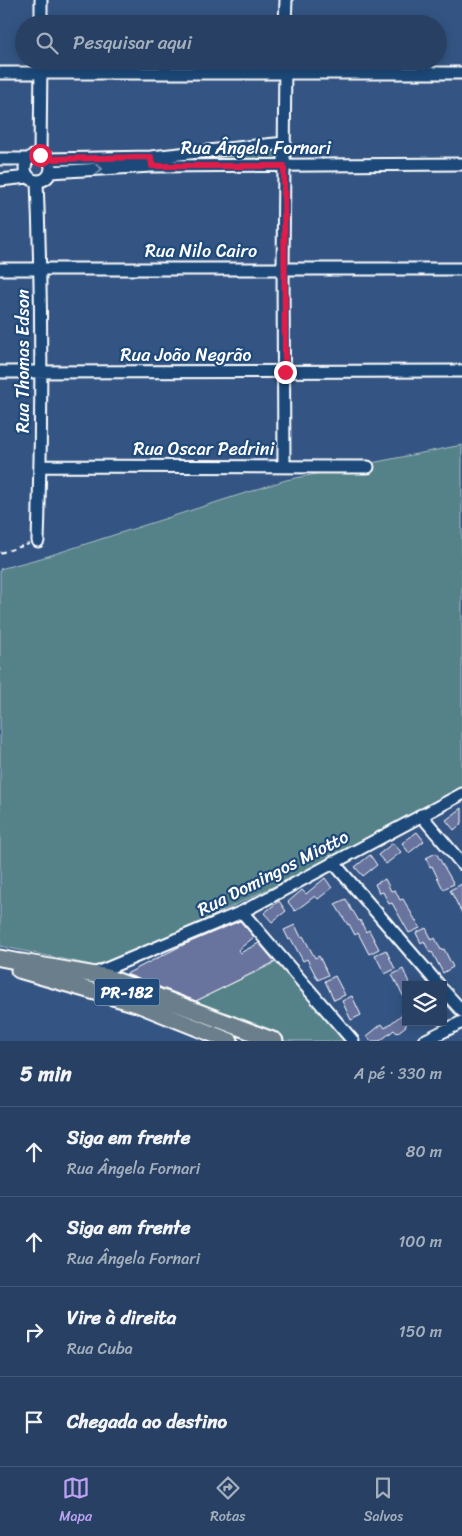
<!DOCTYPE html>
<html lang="pt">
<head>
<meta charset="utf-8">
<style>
	body { margin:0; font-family:Sriracha,sans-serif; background:#2f4769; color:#f1f3f6 }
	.controls { position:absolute; right:15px; bottom:15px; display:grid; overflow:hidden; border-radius:0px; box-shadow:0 2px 12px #0003 }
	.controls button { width:45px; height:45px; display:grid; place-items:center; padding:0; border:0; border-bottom:1px solid #435978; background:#274063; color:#f1f3f6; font:25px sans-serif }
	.stop { position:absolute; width:15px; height:15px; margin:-11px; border:4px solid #e11d48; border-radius:50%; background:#fff }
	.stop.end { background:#e11d48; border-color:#fff; box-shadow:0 1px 5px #0008 }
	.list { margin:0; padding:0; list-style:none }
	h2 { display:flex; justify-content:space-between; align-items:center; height:65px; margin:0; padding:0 20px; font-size:21px }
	h2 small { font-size:16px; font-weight:400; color:#a4afbe }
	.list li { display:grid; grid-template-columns:32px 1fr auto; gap:15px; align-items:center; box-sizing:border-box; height:90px; padding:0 20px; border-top:1px solid #435978 }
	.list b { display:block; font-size:19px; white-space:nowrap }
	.list p { margin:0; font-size:16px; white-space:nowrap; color:#a4afbe }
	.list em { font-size:16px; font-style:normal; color:#a4afbe }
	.icon { flex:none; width:28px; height:28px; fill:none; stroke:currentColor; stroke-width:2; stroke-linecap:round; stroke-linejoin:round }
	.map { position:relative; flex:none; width:462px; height:1041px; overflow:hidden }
	.search { position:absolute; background:#274063; box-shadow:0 2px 12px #0003; left:15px; right:15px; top:15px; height:55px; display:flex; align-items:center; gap:12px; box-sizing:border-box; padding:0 18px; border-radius:28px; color:#a4afbe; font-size:19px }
	.sheet { height:425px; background:#274063 }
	nav { display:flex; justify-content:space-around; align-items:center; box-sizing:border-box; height:70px; border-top:1px solid #435978; background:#274063; font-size:14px; color:#a4afbe }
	nav a { display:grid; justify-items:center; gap:2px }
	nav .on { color:#bca0f2 }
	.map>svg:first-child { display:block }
	.green { fill:#558189; stroke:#aac0c4 }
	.building { fill:#67739e; stroke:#fff }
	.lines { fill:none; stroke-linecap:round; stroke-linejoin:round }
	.minor-casing { stroke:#fff; stroke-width:15 }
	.major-casing { stroke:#fff; stroke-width:19 }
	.path { stroke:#fff; stroke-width:2; stroke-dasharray:5 4; stroke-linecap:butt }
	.minor { stroke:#1f4a7a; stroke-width:11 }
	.major { stroke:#6b7e8b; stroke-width:15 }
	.oneway { stroke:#7992af }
	.route { stroke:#e11d48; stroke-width:6 }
	.labels { text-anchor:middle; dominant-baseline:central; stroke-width:4.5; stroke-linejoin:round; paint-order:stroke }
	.shield { fill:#1f4a7a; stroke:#bcc9d7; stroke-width:1 }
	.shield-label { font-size:16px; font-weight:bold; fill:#fff }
	.street-label { font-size:18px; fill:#fff; stroke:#1f4a7a }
</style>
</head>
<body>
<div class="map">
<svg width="462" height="1041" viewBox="0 0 462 1041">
	<rect width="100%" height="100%" fill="#345584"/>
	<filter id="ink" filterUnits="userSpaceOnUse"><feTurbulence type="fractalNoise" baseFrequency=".02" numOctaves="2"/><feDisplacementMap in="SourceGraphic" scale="10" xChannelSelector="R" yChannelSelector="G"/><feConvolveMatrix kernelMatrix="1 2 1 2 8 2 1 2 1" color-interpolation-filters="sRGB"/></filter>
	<g filter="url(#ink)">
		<path class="green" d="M278 146V160L191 159Z
			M462 445V793L421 815 113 964 101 967 0 946V569L45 557 286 480Z
			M279 961 347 1041H280L188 1005Z"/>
		<path class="building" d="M462 808V823L454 830 446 820Z
			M417 832 424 841 409 853 402 843Z
			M393 843 401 852 386 864 378 855Z
			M436 853 454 884 443 889 432 866 430 867 426 858Z
			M370 855 377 865 363 876 355 867Z
			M325 878 332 888 318 899 315 896 295 911 288 902 302 890 306 894Z
			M385 879 391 891 395 890 400 900 403 899 420 928 409 933 392 903 389 904 383 892 379 893 375 884Z
			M462 884V913L450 890Z
			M346 899 352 911H353L359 921 360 920 366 932 369 930 379 949 369 954 358 933 355 935 349 924 348 925 335 904Z
			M279 901 286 911 272 922 264 913Z
			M240 921 254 937 238 950 240 953 259 943 275 962 196 1001 126 974 181 946Z
			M295 925 301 937 303 936 315 958 319 956 328 975 318 980 307 959 303 961 291 939 289 940 284 930Z
			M426 928 432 940 435 938 441 950 444 949 453 967 443 973 432 952 430 953 424 941 421 943 416 933Z
			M386 950 395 969 385 974 375 955Z
			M403 969 410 985H406V1001L392 975Z
			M335 976 345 995 334 1000 325 981Z
			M352 996 361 1015 351 1020 342 1001Z
			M406 1011V1026L397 1033 394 1030 380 1041H371L367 1036 382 1024 385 1028Z"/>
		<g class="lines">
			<defs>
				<path id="minor" d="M41 0V24
					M285 24 286 0
					M0 73H462
					M25 168a13 13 0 1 1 26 0a13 13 0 1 1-26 0Z
					M40 155 41 61
					M0 159H28
					M48 159 151 157 285 143
					M50 172 152 166 462 164
					M0 180 28 177
					M37 181C42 301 42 421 38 541
					M0 269H462
					M0 372 462 371
					M41 466 368 467
					M284 467 283 269 285 61
					M421 815 462 864
					M333 862 439 985
					M242 912 353 1041
					M94 974 242 912 462 794
					M443 990 462 1011
					M424 1041 462 1022"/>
				<path id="major" d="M0 958 31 964
					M22 962 107 977 275 1041
					M19 970 137 1004 230 1041"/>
			</defs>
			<use href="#minor" class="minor-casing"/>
			<use href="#major" class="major-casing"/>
			<path class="path" d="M0 553 29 544"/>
			<use href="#minor" class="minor"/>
			<use href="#major" class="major"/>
		</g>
		<defs><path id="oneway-chevron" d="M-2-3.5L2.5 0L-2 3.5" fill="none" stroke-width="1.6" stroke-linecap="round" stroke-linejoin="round" transform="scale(1.25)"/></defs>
		<use class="oneway" href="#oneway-chevron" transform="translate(99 169) rotate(-3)"/>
	</g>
	<g class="lines" filter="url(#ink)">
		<path class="route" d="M40 155 48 159 151 157 152 166H284L285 372"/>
	</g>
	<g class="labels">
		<rect class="shield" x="94.5" y="978.5" width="65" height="27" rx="4"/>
		<g class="shield-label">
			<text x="127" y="992">PR-182</text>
		</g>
		<g class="street-label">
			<text x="256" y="148">Rua Ângela Fornari</text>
			<text x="201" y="251">Rua Nilo Cairo</text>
			<text x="186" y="355">Rua João Negrão</text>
			<text transform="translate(23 361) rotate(-90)">Rua Thomas Edson</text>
			<text x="204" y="449">Rua Oscar Pedrini</text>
			<text transform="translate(273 873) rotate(-27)">Rua Domingos Miotto</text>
		</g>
	</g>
</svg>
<div class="controls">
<button><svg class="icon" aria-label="layers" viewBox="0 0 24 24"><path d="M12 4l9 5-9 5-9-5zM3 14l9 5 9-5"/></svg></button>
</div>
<div class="stop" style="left:40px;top:155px"></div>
<div class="stop end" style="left:285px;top:372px"></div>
<div class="search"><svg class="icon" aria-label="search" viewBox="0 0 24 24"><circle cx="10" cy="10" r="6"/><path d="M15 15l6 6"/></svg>Pesquisar aqui</div>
</div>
<section class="sheet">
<h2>5 min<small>A pé · 330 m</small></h2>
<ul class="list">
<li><svg class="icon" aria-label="ahead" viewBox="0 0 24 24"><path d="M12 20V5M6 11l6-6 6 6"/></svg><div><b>Siga em frente</b><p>Rua Ângela Fornari</p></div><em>80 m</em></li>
<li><svg class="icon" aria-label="ahead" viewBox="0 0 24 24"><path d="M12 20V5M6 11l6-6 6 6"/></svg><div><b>Siga em frente</b><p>Rua Ângela Fornari</p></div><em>100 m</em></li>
<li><svg class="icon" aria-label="right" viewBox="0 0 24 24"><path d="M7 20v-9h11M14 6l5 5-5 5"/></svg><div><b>Vire à direita</b><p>Rua Cuba</p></div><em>150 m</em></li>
<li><svg class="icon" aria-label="arrive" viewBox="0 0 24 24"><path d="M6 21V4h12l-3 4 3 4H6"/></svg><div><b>Chegada ao destino</b></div></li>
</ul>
</section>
<nav>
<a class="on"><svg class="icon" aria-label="map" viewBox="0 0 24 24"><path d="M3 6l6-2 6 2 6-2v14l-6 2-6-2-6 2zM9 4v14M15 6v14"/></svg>Mapa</a>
<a><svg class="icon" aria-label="directions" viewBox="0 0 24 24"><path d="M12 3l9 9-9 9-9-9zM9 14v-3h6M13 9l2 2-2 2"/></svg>Rotas</a>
<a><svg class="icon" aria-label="saved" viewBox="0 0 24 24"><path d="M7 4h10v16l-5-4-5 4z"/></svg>Salvos</a>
</nav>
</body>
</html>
